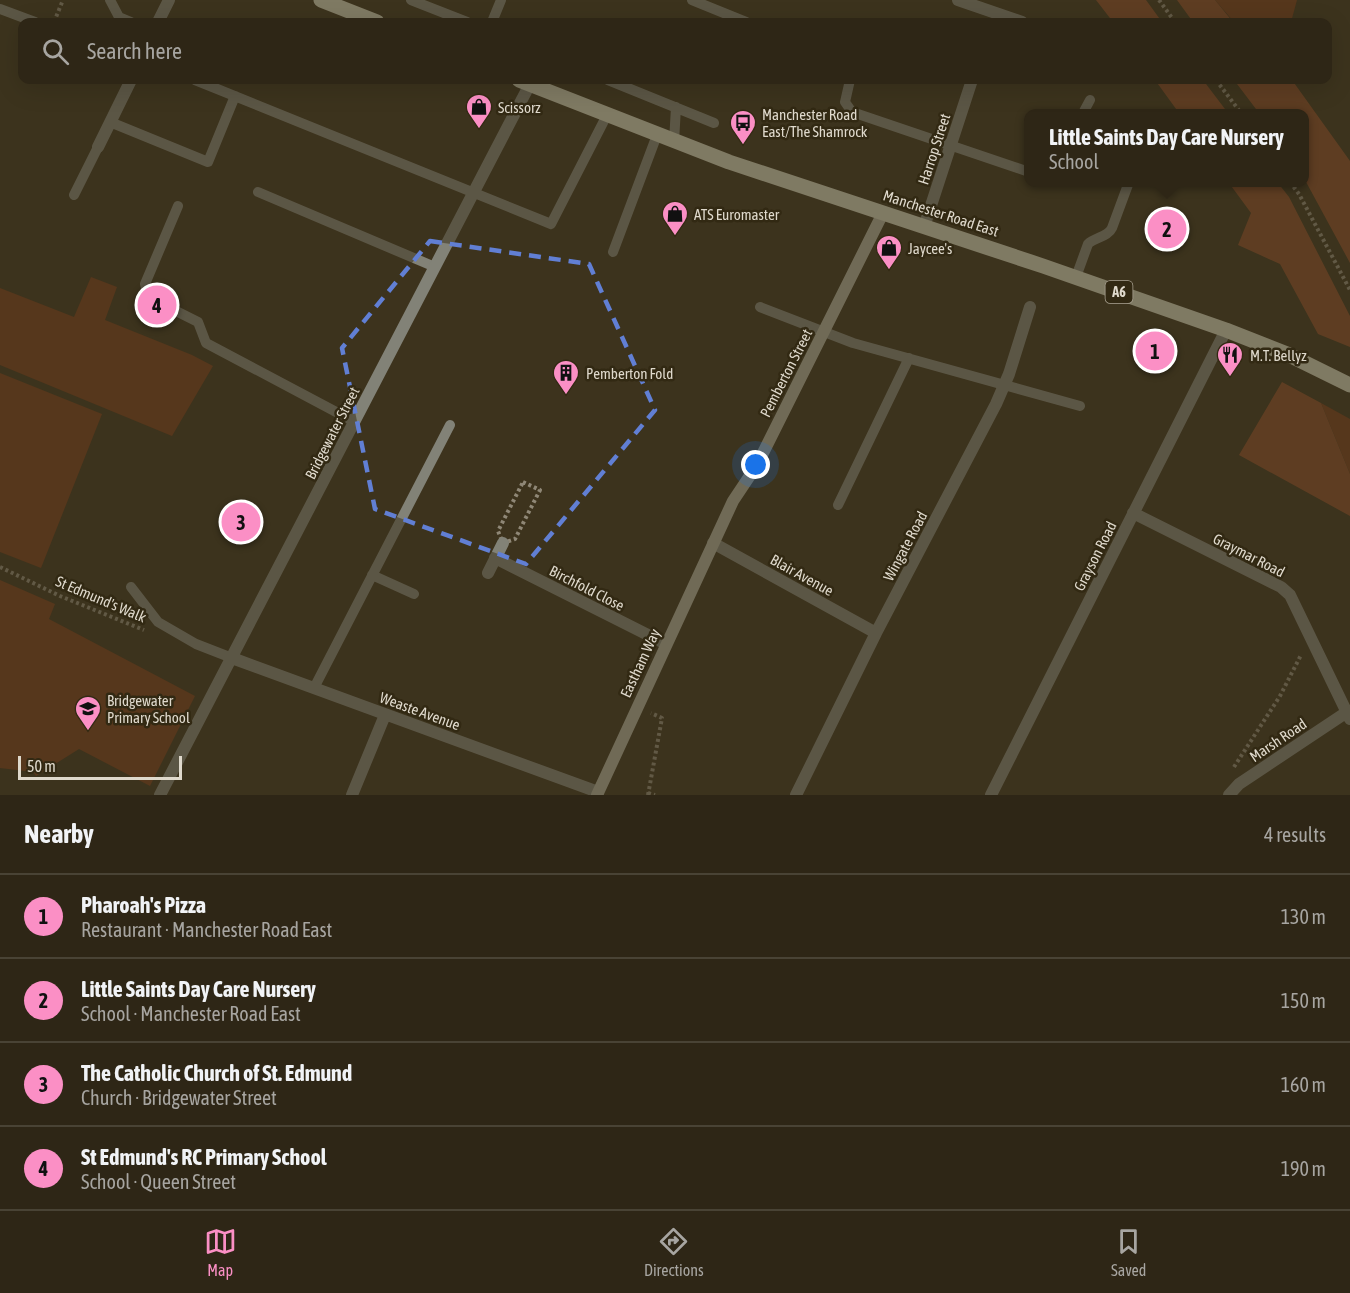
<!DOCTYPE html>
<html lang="en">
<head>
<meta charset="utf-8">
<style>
	body { margin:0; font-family:"Asap Condensed",sans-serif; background:#3a3223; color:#f1f3f6 }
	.scale { position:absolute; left:18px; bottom:15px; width:164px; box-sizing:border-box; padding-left:6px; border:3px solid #dfd9cc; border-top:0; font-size:16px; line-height:21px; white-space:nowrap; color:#dfd9cc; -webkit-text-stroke:4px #322913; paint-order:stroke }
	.you { position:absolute; left:756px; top:465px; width:21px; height:21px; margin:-15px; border:4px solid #fff; border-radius:50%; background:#1a73e8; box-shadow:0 0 0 9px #1a73e833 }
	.badge { display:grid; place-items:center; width:39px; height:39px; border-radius:50%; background:#fb8fc5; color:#111; font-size:20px; font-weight:700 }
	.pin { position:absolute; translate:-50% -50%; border:3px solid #fff; box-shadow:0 2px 6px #0006 }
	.popup { position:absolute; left:1024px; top:109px; width:285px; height:78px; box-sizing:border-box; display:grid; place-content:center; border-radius:12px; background:#2e2616; filter:drop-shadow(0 2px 4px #0005); font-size:20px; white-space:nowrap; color:#a7a5a1 }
	.popup b { font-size:22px; color:#f1f3f6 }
	.popup::after { content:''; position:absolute; left:50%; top:100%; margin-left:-12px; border:12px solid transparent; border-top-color:#2e2616 }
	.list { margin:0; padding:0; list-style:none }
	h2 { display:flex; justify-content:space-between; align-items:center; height:78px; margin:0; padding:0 24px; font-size:26px }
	h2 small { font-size:20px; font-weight:400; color:#a7a5a1 }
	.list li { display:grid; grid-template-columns:39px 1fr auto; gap:18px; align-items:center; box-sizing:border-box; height:84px; padding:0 24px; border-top:2px solid #494335 }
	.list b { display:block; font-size:22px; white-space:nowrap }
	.list p { margin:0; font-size:20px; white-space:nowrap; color:#a7a5a1 }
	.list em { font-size:20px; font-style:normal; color:#a7a5a1 }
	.icon { flex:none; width:33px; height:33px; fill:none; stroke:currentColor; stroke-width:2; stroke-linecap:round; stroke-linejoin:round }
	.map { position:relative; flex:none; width:1350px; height:795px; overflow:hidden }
	.search { position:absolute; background:#2e2616; box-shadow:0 6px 24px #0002; left:18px; right:18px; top:18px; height:66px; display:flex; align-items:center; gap:15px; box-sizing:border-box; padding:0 21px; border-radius:12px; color:#a7a5a1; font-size:22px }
	.sheet { height:414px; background:#2e2616 }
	nav { display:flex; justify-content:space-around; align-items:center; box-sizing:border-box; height:84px; border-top:2px solid #494335; background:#2e2616; font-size:16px; color:#a7a5a1 }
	nav a { display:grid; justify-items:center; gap:3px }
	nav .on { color:#fb8fc5 }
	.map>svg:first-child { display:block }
	.green { fill:#763c1b }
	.forest { fill:#884b29 }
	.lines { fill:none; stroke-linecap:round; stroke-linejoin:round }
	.path { stroke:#8f8776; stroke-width:4; stroke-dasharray:3 3; stroke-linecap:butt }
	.lane { stroke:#828277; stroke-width:10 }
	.street { stroke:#828277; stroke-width:12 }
	.secondary { stroke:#afae9c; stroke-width:12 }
	.primary { stroke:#d1d0b9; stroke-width:15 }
	.marked { fill:none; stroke:#617fd4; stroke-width:4.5; stroke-dasharray:12 8; stroke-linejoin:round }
	.labels { text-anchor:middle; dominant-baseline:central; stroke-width:5; stroke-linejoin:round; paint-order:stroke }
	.shield { fill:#322913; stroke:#aba494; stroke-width:1.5 }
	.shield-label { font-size:14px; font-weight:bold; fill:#dfd9cc }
	.poi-label { font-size:15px; fill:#dfd9cc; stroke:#322913; text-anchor:start }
	.street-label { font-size:15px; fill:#dfd9cc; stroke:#322913 }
</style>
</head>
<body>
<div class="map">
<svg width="1350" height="795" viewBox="0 0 1350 795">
	<rect width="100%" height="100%" fill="#3d331d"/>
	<path class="green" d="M1215 0H1297L1291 22H1234Z
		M91 277 117 287 105 320 192 355 213 366 172 436 0 365V288L74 317Z
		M0 373 102 414 41 568 0 552Z
		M1321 403 1350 419V474Z
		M0 580 55 604 49 619 195 696 150 786 79 749 36 776 32 770 25 771 0 768Z"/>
	<path class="forest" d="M1096 0H1146L1162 22H1113Z
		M1177 0H1215L1233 22H1193Z
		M1155 80H1203L1228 113H1179Z
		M1234 80H1292L1350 161V263L1305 180V113H1259Z
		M1229 183H1278L1289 197 1350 316V347L1318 334 1280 264 1238 245 1251 213Z
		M1282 382 1321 403 1350 474V516L1239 455Z"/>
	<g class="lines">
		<path class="path" d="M1159 0 1175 22
			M54 22 63 0
			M1216 80 1241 113
			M1290 182 1299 194 1350 290
			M523 482 540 490 515 539 503 543 498 531Z
			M0 567 60 596 144 630
			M1234 767 1280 696 1301 655
			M648 793 655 795
			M648 795 662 718 651 713"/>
		<path class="lane" d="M110 0 119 17 131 22
			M411 0 467 22
			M692 0 746 22
			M0 9 35 22
			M492 22 501 0
			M195 80 551 224 607 115
			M608 80 714 123
			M850 80 845 102 852 112 1029 172
			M1083 113 1090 100
			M110 122 208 162 235 96
			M674 142 676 107
			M258 192 435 267
			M74 195 98 147
			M178 206 145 284 148 297 198 322 206 343 355 422
			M613 252 657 135
			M1076 277 1088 244C1095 237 1108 237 1112 228L1129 182
			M760 307 853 343 1080 406
			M838 505 909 358
			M372 575 414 594
			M131 587 158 622 196 644 232 658
			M314 688 450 425"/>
		<path class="street" d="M958 0 1022 22
			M158 22 169 0
			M98 147 131 80
			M924 227 972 80
			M1133 513 1281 587 1290 595 1350 719
			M713 543 876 633
			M495 558 666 644
			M488 573 503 543
			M232 658 598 792
			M160 795 530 84
			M352 795 385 715
			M796 795 876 633 996 404 1009 374 1030 307
			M991 795 1226 330
			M1229 795 1239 784 1347 712"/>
		<path class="secondary" d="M597 795 733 501 757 465 883 213"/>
		<path class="primary" d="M321 0 377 22
			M519 80 729 162 1043 266 1226 330 1287 354 1350 385"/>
	</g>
	<path d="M0 0H1350V795H0ZM430 241 589 264 655 410 526 564 375 509 342 348Z" fill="#3d331d" fill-opacity=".55" fill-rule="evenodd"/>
	<path class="marked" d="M430 241 589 264 655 410 526 564 375 509 342 348Z"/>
	<defs>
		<symbol id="shop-pin" viewBox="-11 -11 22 30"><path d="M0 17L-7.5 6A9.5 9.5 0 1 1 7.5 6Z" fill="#fb8fc5" stroke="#322913"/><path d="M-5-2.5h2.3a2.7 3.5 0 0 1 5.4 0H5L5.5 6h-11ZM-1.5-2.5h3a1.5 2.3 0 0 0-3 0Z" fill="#111"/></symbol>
		<symbol id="bus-pin" viewBox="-11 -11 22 30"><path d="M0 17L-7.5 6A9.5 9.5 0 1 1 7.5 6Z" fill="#fb8fc5" stroke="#322913"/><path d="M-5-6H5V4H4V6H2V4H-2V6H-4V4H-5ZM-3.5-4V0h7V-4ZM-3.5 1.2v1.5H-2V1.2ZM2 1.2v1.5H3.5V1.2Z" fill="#111"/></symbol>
		<symbol id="restaurant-pin" viewBox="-11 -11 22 30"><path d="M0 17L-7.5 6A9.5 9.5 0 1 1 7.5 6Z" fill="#fb8fc5" stroke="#322913"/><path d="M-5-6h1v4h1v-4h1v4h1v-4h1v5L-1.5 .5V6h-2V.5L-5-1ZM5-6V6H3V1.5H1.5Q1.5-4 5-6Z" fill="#111"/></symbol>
		<symbol id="building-pin" viewBox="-11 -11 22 30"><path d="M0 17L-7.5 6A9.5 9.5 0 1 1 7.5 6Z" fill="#fb8fc5" stroke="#322913"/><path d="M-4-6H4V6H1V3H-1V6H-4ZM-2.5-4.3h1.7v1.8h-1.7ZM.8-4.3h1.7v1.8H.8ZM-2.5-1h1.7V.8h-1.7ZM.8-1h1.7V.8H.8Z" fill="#111"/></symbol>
		<symbol id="school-pin" viewBox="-11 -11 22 30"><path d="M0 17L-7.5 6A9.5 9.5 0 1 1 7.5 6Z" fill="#fb8fc5" stroke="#322913"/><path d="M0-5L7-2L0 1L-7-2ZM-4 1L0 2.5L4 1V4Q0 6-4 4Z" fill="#111"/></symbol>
	</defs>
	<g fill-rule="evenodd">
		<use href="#shop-pin" x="464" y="92" width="30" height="40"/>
		<use href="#bus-pin" x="728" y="108" width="30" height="40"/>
		<use href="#shop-pin" x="660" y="199" width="30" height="40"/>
		<use href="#shop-pin" x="874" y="233" width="30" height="40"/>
		<use href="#restaurant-pin" x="1215" y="340" width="30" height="40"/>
		<use href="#building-pin" x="551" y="358" width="30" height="40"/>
		<use href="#school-pin" x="73" y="694" width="30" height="40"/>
	</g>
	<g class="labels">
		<rect class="shield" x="1105.5" y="281" width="27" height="22" rx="4.5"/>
		<g class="shield-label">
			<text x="1119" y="292">A6</text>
		</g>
		<g class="poi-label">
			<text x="498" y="107">Scissorz</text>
			<text x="762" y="114">Manchester Road<tspan x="762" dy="17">East/The Shamrock</tspan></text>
			<text x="694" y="214">ATS Euromaster</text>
			<text x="908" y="248">Jaycee's</text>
			<text x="1250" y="355">M.T. Bellyz</text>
			<text x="586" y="373">Pemberton Fold</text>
			<text x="107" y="700">Bridgewater<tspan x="107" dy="17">Primary School</tspan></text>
		</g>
		<g class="street-label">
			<text transform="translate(934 149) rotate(-72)">Harrop Street</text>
			<text transform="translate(941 213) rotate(18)">Manchester Road East</text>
			<text transform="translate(786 373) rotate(-63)">Pemberton Street</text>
			<text transform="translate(332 433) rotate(-63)">Bridgewater Street</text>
			<text transform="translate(905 546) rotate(-62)">Wingate Road</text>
			<text transform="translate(1249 555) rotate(27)">Graymar Road</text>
			<text transform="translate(1095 556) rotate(-63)">Grayson Road</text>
			<text transform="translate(802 575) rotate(29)">Blair Avenue</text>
			<text transform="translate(587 588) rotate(27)">Birchfold Close</text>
			<text transform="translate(101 599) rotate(23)">St Edmund's Walk</text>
			<text transform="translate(640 663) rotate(-65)">Eastham Way</text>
			<text transform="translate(420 711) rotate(20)">Weaste Avenue</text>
			<text transform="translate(1278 740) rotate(-34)">Marsh Road</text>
		</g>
	</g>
</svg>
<div class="scale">50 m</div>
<div class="you"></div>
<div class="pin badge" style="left:1155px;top:351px">1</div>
<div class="pin badge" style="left:1167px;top:229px">2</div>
<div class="popup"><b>Little Saints Day Care Nursery</b>School</div>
<div class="pin badge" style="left:241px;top:522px">3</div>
<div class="pin badge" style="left:157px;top:305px">4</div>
<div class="search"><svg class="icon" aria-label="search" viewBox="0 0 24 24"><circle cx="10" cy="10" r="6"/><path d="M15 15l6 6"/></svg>Search here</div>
</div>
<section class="sheet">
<h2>Nearby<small>4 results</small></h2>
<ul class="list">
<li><span class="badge">1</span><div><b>Pharoah's Pizza</b><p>Restaurant · Manchester Road East</p></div><em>130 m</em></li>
<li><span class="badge">2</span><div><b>Little Saints Day Care Nursery</b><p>School · Manchester Road East</p></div><em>150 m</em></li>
<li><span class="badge">3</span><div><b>The Catholic Church of St. Edmund</b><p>Church · Bridgewater Street</p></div><em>160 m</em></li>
<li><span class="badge">4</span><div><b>St Edmund's RC Primary School</b><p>School · Queen Street</p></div><em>190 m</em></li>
</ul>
</section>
<nav>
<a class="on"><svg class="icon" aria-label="map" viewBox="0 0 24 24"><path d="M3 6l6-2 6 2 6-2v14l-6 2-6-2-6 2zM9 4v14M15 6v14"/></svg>Map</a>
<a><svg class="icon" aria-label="directions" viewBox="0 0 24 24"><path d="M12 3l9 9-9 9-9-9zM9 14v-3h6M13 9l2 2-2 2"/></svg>Directions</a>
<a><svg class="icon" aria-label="saved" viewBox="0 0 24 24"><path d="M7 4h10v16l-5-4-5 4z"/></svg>Saved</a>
</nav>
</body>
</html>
